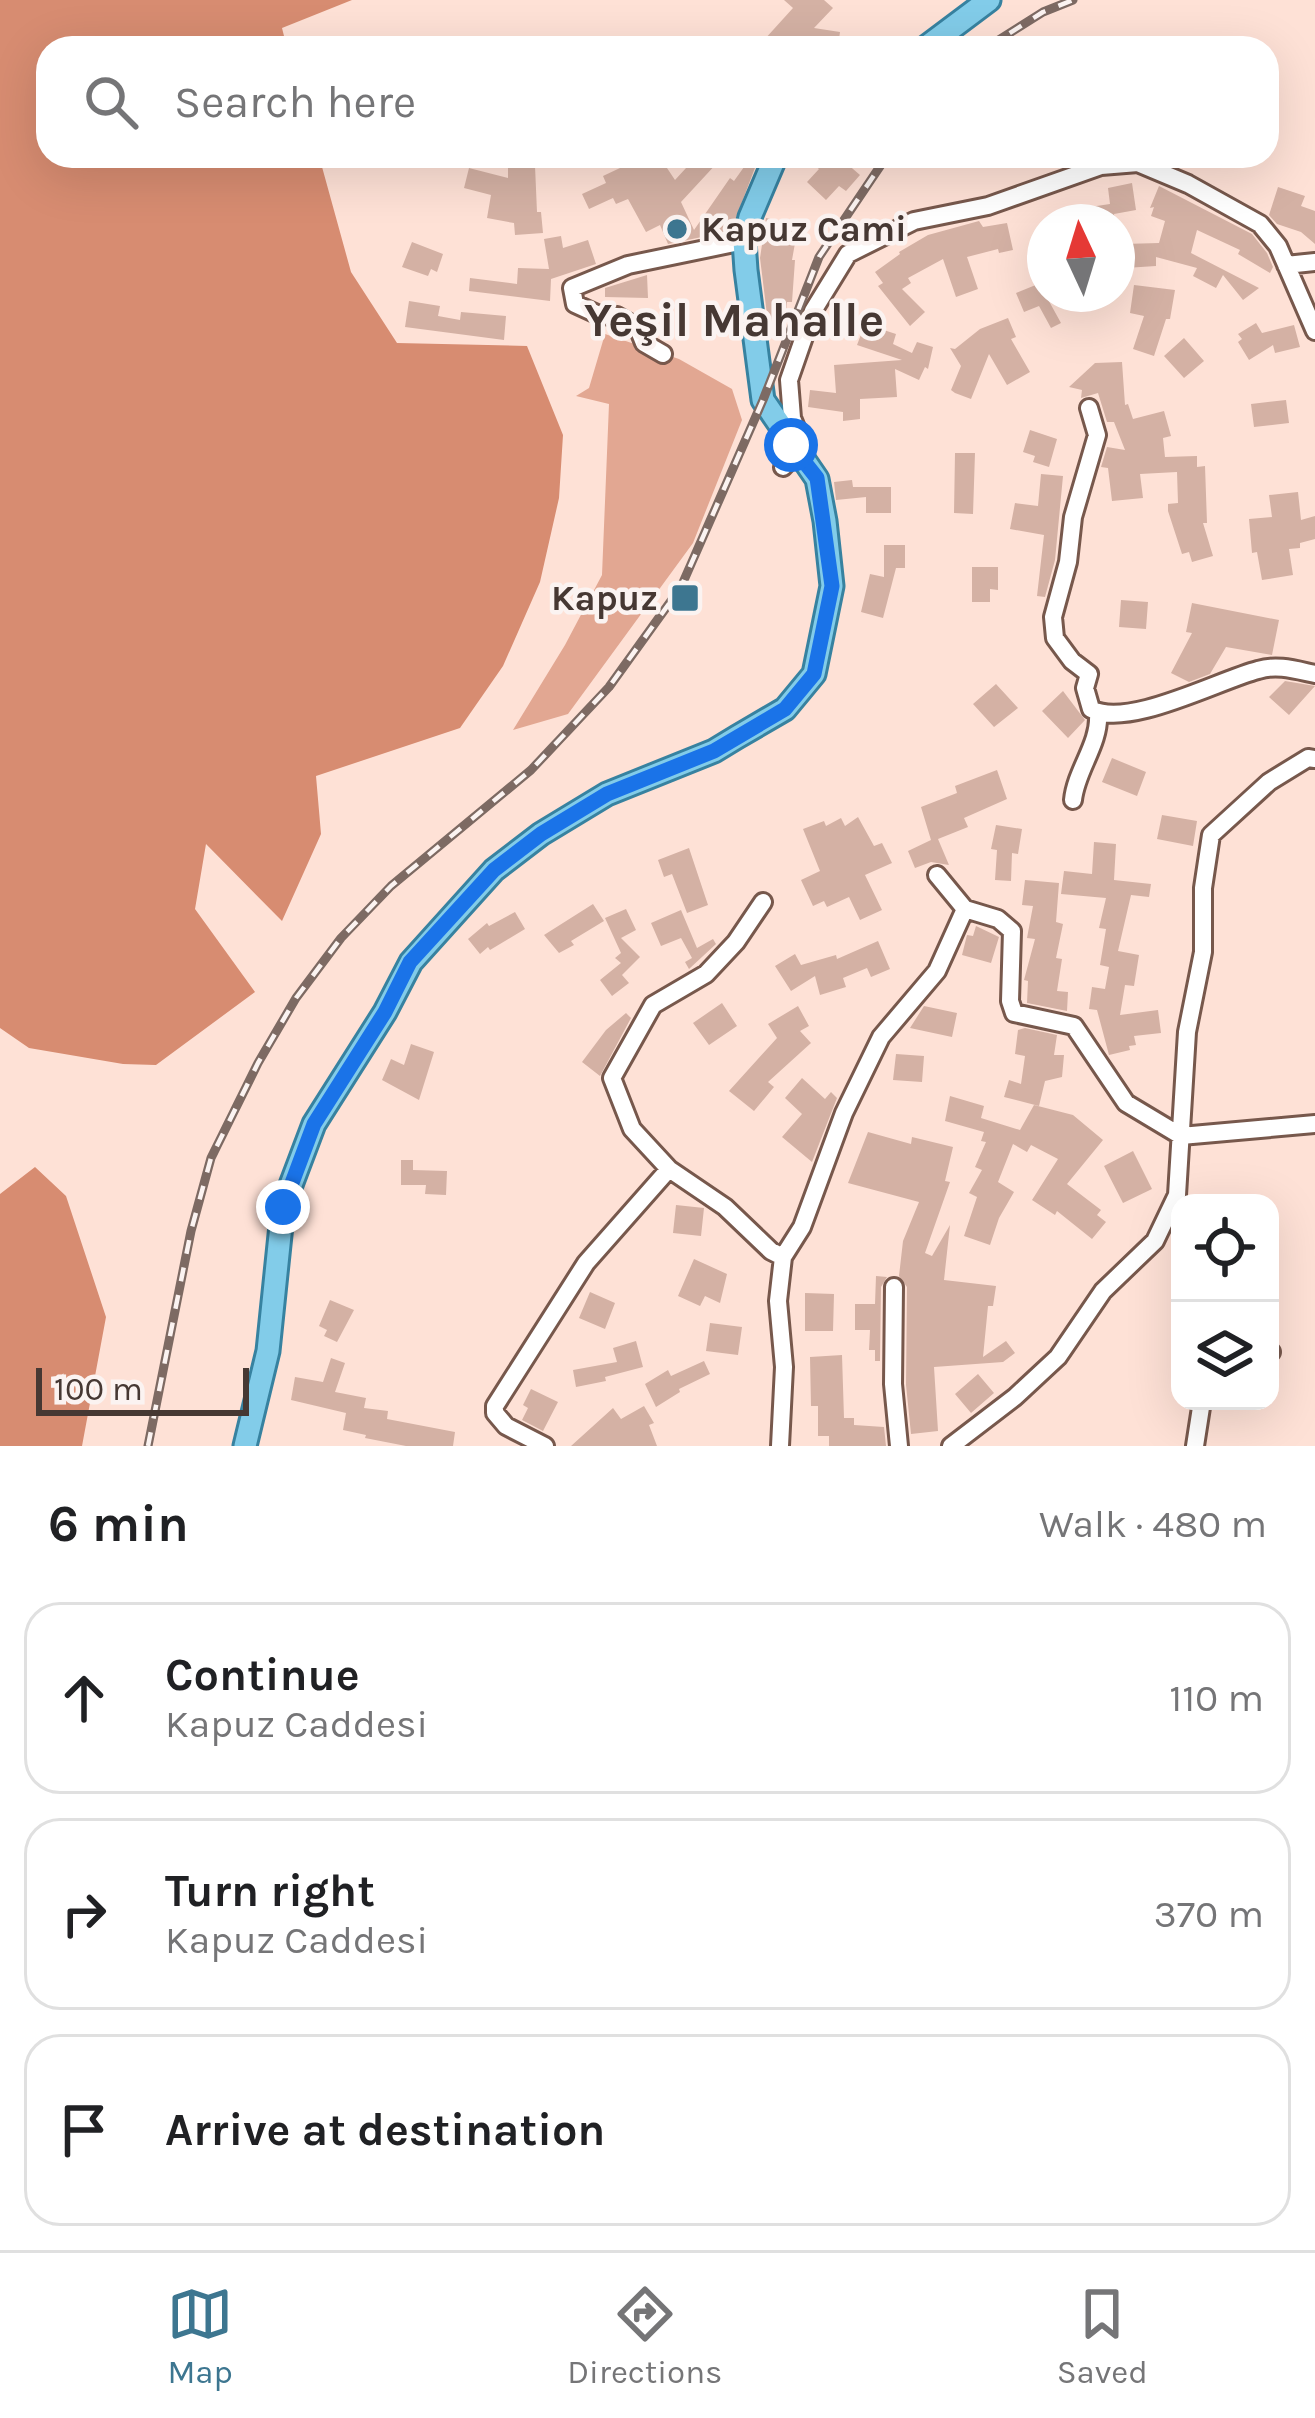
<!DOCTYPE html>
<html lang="en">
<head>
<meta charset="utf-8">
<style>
	body { margin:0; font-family:Karla,sans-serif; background:#f6f6f6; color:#202124 }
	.controls { position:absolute; right:36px; bottom:36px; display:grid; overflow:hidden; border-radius:24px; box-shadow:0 12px 48px #0002 }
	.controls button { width:108px; height:108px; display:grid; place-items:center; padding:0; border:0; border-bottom:3px solid #e0e0e0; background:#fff; color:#202124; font:60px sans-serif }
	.compass { position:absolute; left:1027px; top:204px; width:108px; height:108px; border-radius:50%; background:#fff; box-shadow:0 12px 48px #0002; rotate:356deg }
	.scale { position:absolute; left:36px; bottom:30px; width:213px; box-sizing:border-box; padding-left:12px; border:6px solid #463833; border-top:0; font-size:33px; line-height:42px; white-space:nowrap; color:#463833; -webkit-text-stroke:9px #fbf3f1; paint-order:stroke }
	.stop { position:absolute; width:36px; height:36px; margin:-27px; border:9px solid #1a73e8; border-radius:50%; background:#fff }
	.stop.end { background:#1a73e8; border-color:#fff; box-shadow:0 3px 12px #0008 }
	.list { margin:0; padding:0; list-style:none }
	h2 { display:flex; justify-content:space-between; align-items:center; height:156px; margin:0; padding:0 48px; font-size:51px }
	h2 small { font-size:39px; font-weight:400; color:#757577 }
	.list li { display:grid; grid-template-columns:78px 1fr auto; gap:36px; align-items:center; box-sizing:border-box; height:192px; margin:0 24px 24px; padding:0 24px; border:3px solid #e0e0e0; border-radius:36px }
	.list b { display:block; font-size:45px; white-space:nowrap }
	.list p { margin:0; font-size:39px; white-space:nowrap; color:#757577 }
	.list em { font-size:39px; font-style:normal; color:#757577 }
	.icon { flex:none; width:66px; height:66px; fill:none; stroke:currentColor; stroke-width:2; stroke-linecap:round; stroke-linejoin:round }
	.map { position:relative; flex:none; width:1315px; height:1446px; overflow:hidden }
	.search { position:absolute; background:#fff; box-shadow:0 12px 48px #0002; left:36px; right:36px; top:36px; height:132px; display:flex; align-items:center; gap:30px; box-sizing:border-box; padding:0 42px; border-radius:36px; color:#757577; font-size:45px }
	.sheet { height:804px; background:#fff }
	nav { display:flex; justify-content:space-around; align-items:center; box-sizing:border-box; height:168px; border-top:3px solid #e0e0e0; background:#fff; font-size:33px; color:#757577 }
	nav a { display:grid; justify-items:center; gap:6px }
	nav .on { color:#3d7690 }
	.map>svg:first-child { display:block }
	.green { fill:#e2a792 }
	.water { fill:#d78c71 }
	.building { fill:#d4b1a4 }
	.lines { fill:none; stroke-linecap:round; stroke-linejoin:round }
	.minor-casing { stroke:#77584c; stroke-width:22 }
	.major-casing { stroke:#3782a0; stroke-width:27 }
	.minor { stroke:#fff; stroke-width:16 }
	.major { stroke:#82cce9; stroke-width:21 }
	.rail-casing { stroke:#7d6a63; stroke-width:9 }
	.rail { stroke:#fbf3f1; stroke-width:4.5; stroke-dasharray:14; stroke-linecap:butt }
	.route { stroke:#1a73e8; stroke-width:15 }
	.poi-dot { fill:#3d7690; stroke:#fbf3f1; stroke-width:4.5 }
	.labels { text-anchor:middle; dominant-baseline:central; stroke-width:9; stroke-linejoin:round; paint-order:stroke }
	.poi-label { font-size:36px; font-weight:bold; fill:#463833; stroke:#fbf3f1; text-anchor:start }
	.district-label { font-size:48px; font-weight:bold; fill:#463833; stroke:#fbf3f1 }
</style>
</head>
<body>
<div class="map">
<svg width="1315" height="1446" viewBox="0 0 1315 1446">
	<rect width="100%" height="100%" fill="#fee1d6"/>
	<path class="green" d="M605 334 679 359 732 389 742 420 693 543 568 714 513 730 565 645 602 575 609 404 576 396 589 388Z"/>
	<path class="water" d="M0 0H352L282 28 287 48H48V156H319L351 272 397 343 527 346 563 435 559 498 540 582 503 666 460 728 316 776 321 834 282 921 206 844 195 909 255 992 156 1065 123 1064 29 1048 0 1028Z
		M35 1167 66 1196 106 1317 82 1446H0V1194Z"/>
	<path class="building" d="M784 0H824L833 8 814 28 840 32 838 47 790 39 801 48H772L764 40 793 8Z
		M635 156H659L675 180 697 156H711L718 162 681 202 694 230 730 178 734 181 749 160 756 165 731 231 668 244 660 225 646 232 628 199 616 204 613 198 589 209 582 194 606 183 603 176 637 160Z
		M803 156H838L860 175 846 191 839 186 826 200 807 182 819 169Z
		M535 166 537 212H541L543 233 515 235 514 223 487 218 491 195 464 188 469 168 508 178V167Z
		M1132 183 1136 210 1114 214 1115 222H1085L1083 208 1110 204 1108 188Z
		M1159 186 1252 234 1267 253 1273 267 1270 273 1238 254 1240 250 1197 230 1191 253 1259 288 1243 300 1223 275 1216 288 1193 276 1197 268 1156 257V266L1125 268 1124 244 1159 243 1165 221 1151 216 1154 207 1150 208Z
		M1278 187 1305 196 1301 206 1315 211V244L1301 232 1277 224 1269 215Z
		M766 218 779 221 778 229 797 232 792 260H795L792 302H787L785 325 768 323 760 258Z
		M979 221 983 227 1007 223 1013 250 999 253 998 249 967 257 978 289 956 297 943 259 908 278 911 283 902 289 925 312 910 326 878 286 883 283 875 272 900 254 899 252 928 235Z
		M561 236 563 248 588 240 596 264 551 279 550 301 469 291 470 278 517 284 518 268 549 269 544 239Z
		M412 242 443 254 437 272 431 269 428 276 402 267Z
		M647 275 648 298 605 297V288Z
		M1043 282 1045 294 1061 323 1051 328 1039 306 1024 312 1016 293Z
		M1134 285 1175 290 1170 319H1166L1154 356 1133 349 1144 316 1130 313Z
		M409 301 440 306 438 316 460 320 461 312 506 316 504 340 405 327Z
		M1008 318 1016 337 1011 339 1030 372 1007 385 989 354 971 399 955 393 951 390 961 366 950 348 955 349 980 329Z
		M1256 323 1262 333 1294 325 1300 347 1275 353 1273 345 1249 360 1238 342 1242 339 1238 334Z
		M865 324 896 334 893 344 912 353 917 342 933 347 928 369 925 367 919 380 895 369 897 397 860 399V419L843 421V412L808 407 810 390 836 393 834 365 902 360 857 345Z
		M1184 338 1204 361 1184 378 1164 356Z
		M1122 362 1125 405 1128 404 1133 419 1164 411 1171 436 1163 438 1165 457 1197 456V467L1205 466 1207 523H1203L1213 556 1192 562 1189 552 1182 554 1168 511V504L1178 503 1177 472 1140 474 1143 498 1112 501 1108 468 1101 467 1107 447 1125 450 1114 422H1107L1098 393 1081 398 1082 390 1069 387 1095 363Z
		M1286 400 1289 423 1254 427 1251 404Z
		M1030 430 1057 439 1049 467 1033 462 1035 456 1023 452Z
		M955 453H975L973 514 954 513Z
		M1041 474 1063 476 1055 560 1045 597 1037 596 1044 535 1010 529 1015 503 1038 506Z
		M852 480 853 487H891V513H866V497L836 500 834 482Z
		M1298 492 1301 520 1315 516V539L1300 543V548L1289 549 1293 575 1262 580 1257 552 1252 553 1249 519 1272 517 1269 495Z
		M884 545H905V568H896L883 618 861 612 870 574 884 577Z
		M972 567H998V590L990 589V602H972Z
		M1121 600 1148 602 1146 629 1119 627Z
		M1192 603 1279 620 1272 655 1226 647 1210 674 1189 682 1171 673 1192 633 1186 632Z
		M1285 681 1315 686 1289 715 1269 697Z
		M996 684 1018 708 994 727 973 704Z
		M1063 691 1085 720 1068 738 1042 711Z
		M1112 758 1146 772 1137 796 1102 782Z
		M997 770 1007 799 964 818 968 827 938 839 949 865 931 862 915 868 908 851 931 840 921 807 957 793 955 786Z
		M1162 815 1197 821 1193 846 1157 839Z
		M858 817 874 846 882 843 892 863 865 875 882 910 860 920 849 897 827 907 824 901 813 906 801 880 820 871 803 829 824 821 826 826 841 818 845 826Z
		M996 825 1022 829 1018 854 1012 853 1011 881 995 880 997 850 991 849Z
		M1094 842 1116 844 1114 880 1151 884 1149 897 1131 895 1118 951 1139 955 1134 986 1125 985 1120 1015 1158 1010 1161 1033 1134 1036 1136 1045 1129 1046 1130 1050 1109 1055 1097 1010 1089 1009 1092 987 1105 989 1109 967 1100 965 1106 929 1099 928 1106 898 1061 894 1064 871 1092 874Z
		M689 848 708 905 687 913 672 874 664 877 658 860Z
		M1025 880 1059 883 1056 922 1063 924 1056 958 1062 959 1057 991 1068 992 1067 1011 1027 1003 1028 981 1024 980 1035 939 1027 938 1033 906 1022 905Z
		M593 904 604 921 571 941 574 945 559 953 544 935Z
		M626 909 636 930 621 938 640 957 622 975 629 983 612 996 600 980 621 963 615 958 621 953 605 918Z
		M681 910 697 948 713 939 716 944 689 969 685 962 692 958 681 938 661 946 651 923Z
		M515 912 525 929 490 950 488 947 480 954 468 939 487 923 489 926Z
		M976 926 999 937 991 963 962 955 967 935 973 936Z
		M878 941 890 969 871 977 867 968 843 978 846 987 820 995 815 976 791 991 775 966 795 954 801 965 836 955 837 959Z
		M722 1003 737 1026 709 1045 693 1023Z
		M798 1006 809 1026 800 1031 811 1043 768 1082 774 1087 754 1111 729 1091 777 1038 768 1024Z
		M924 1006 957 1013 952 1037 910 1028Z
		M626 1013 631 1018 600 1076 582 1062 606 1030Z
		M1025 1028 1057 1035 1054 1055H1064L1062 1077 1045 1081 1039 1106 1004 1097 1009 1080 1021 1084 1025 1056 1015 1054 1018 1030Z
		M411 1044 434 1052 419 1100 382 1080 391 1059 404 1065Z
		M896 1054 924 1056 922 1082 893 1080Z
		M802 1078 825 1099 831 1092 837 1098 812 1162 782 1137 802 1114 785 1098Z
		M950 1096 984 1106 981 1118 1020 1130 1034 1105 1073 1115 1103 1140 1067 1184 1101 1210 1097 1215 1106 1222 1092 1239 1057 1211 1055 1215 1032 1200 1058 1159 1031 1145 1027 1152 1013 1144 998 1182 1014 1192 999 1218 990 1245 964 1236 977 1197 969 1193 982 1170 975 1167 986 1142 981 1141 984 1132 945 1121Z
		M868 1132 911 1144 912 1137 953 1147 945 1181 950 1182 925 1253 932 1256 950 1225 944 1280 996 1286 993 1306H988L983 1357 1006 1341 1015 1353 1003 1362 934 1367 938 1431 911 1434 906 1385 907 1287 899 1276 903 1241 919 1202 848 1183Z
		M1133 1151 1152 1189 1123 1203 1104 1166Z
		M401 1160H413V1170L447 1171 446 1195 425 1194 426 1185H401Z
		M676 1205 704 1208 701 1236 673 1233Z
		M694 1259 727 1274 720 1303 705 1296 700 1306 678 1296Z
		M876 1276 887 1277 881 1287 880 1361H875V1350H869L870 1330H855V1304H875Z
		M590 1292 615 1303 605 1329 579 1318Z
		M805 1293 834 1294 833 1331H805Z
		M330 1300 354 1310 337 1342 324 1336 327 1330 319 1326Z
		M710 1323 742 1327 738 1355 706 1351Z
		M636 1341 643 1367 605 1377 606 1381 576 1387 573 1370 617 1362 613 1348Z
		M842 1355 844 1418H854V1425L884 1427 886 1446H829V1436H818V1406H811L810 1357Z
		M331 1358 345 1363 335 1392 366 1398 364 1408 388 1411 387 1419 455 1432 453 1446H406L365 1438 366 1435 343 1430 346 1413 291 1400 295 1377 323 1382Z
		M704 1361 710 1374 679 1389 680 1392 656 1407 645 1384 668 1370 671 1376Z
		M978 1374 994 1393 971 1413 955 1394Z
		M531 1389 558 1402 543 1431 522 1420 528 1408 523 1405Z
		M644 1406 654 1423 649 1425 657 1446H571L613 1408 621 1419Z"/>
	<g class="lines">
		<defs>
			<path id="minor" d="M1286 265 1315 262
				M663 354 644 343 638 328 617 316 599 315 575 304 572 288 628 265 744 241
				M1089 408 1097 435 1073 517 1068 562 1053 617 1055 638 1072 661 1089 674 1085 688 1091 709C1128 729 1219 680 1258 670 1277 664 1296 670 1315 674
				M805 450 792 418 789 380 813 311 848 254 914 221 988 206 1101 166 1138 163 1188 184 1260 224 1278 246 1315 331
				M783 467 797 452
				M1073 800C1076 770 1100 744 1098 714
				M937 875 965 909 998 919 1012 931 1010 1001 1014 1013 1074 1026 1126 1103 1181 1136 1315 1124
				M763 902 736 942 706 974 653 1005 612 1078 632 1129 669 1169 725 1207 771 1251 783 1257
				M894 1287 893 1384 899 1446
				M1270 1353 1271 1352
				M545 1446 506 1426 495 1413V1406L586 1263 669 1169
				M780 1446 784 1367 778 1301 783 1257 802 1227 844 1113 881 1037 937 971 965 909
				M951 1446 1015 1397 1058 1357 1103 1291 1155 1241 1177 1195 1187 1032 1203 952V888L1211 835 1269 782 1308 758 1315 759
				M1195 1446 1202 1401"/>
			<path id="major" d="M925 48 989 0
				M245 1446 268 1351 283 1206 314 1124 385 1012 411 962 494 870 541 834 607 794 714 751 737 737 785 709 814 674 832 586 825 521 817 479 763 400 746 270 744 241 750 217 776 156"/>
		</defs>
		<use href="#minor" class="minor-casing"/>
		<use href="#major" class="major-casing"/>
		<use href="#minor" class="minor"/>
		<use href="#major" class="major"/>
		<defs>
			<path id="rail" d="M986 48 1043 12 1073 0
				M148 1446 191 1231 211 1158 258 1063 296 998 341 938 391 886 531 770 609 687 681 587 763 400 819 257 887 156"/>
		</defs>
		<use href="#rail" class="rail-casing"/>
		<use href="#rail" class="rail"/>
	</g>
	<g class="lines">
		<path class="route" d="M283 1207 314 1124 385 1012 410 962 494 870 541 834 607 794 714 751 785 709 814 674 832 586 817 478 791 445"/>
	</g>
	<g class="poi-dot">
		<circle cx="677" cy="229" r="12"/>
		<rect x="670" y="583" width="30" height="30" rx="6"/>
	</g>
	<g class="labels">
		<g class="poi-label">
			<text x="701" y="229">Kapuz Cami</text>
			<text x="658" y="598" text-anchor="end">Kapuz</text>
		</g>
		<g class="district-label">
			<text x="734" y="320">Yeşil Mahalle</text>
		</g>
	</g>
</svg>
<div class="controls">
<button><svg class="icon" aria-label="locate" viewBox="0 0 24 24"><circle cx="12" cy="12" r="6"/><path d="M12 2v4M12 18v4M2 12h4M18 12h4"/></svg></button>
<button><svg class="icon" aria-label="layers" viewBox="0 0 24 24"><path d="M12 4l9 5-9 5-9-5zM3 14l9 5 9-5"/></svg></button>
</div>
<svg class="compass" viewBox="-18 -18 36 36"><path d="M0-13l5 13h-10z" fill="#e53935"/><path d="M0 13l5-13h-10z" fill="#757577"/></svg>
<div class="scale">100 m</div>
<div class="stop" style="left:791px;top:445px"></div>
<div class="stop end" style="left:283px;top:1207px"></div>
<div class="search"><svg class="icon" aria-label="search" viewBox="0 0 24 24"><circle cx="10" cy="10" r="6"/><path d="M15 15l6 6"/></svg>Search here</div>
</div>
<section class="sheet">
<h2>6 min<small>Walk · 480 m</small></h2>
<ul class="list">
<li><svg class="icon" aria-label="ahead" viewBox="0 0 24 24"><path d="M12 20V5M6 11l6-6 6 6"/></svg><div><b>Continue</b><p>Kapuz Caddesi</p></div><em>110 m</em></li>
<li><svg class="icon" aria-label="right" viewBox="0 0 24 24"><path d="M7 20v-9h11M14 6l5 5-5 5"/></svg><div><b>Turn right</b><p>Kapuz Caddesi</p></div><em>370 m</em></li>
<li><svg class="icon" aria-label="arrive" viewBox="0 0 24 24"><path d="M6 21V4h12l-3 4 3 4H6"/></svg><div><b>Arrive at destination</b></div></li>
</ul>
</section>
<nav>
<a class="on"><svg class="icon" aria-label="map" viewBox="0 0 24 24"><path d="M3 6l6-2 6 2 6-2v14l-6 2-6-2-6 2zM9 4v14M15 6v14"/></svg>Map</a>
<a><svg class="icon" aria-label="directions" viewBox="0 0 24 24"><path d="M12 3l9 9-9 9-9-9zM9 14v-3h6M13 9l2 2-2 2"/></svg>Directions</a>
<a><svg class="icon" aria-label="saved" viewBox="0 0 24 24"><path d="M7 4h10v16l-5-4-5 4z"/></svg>Saved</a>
</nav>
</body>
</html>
